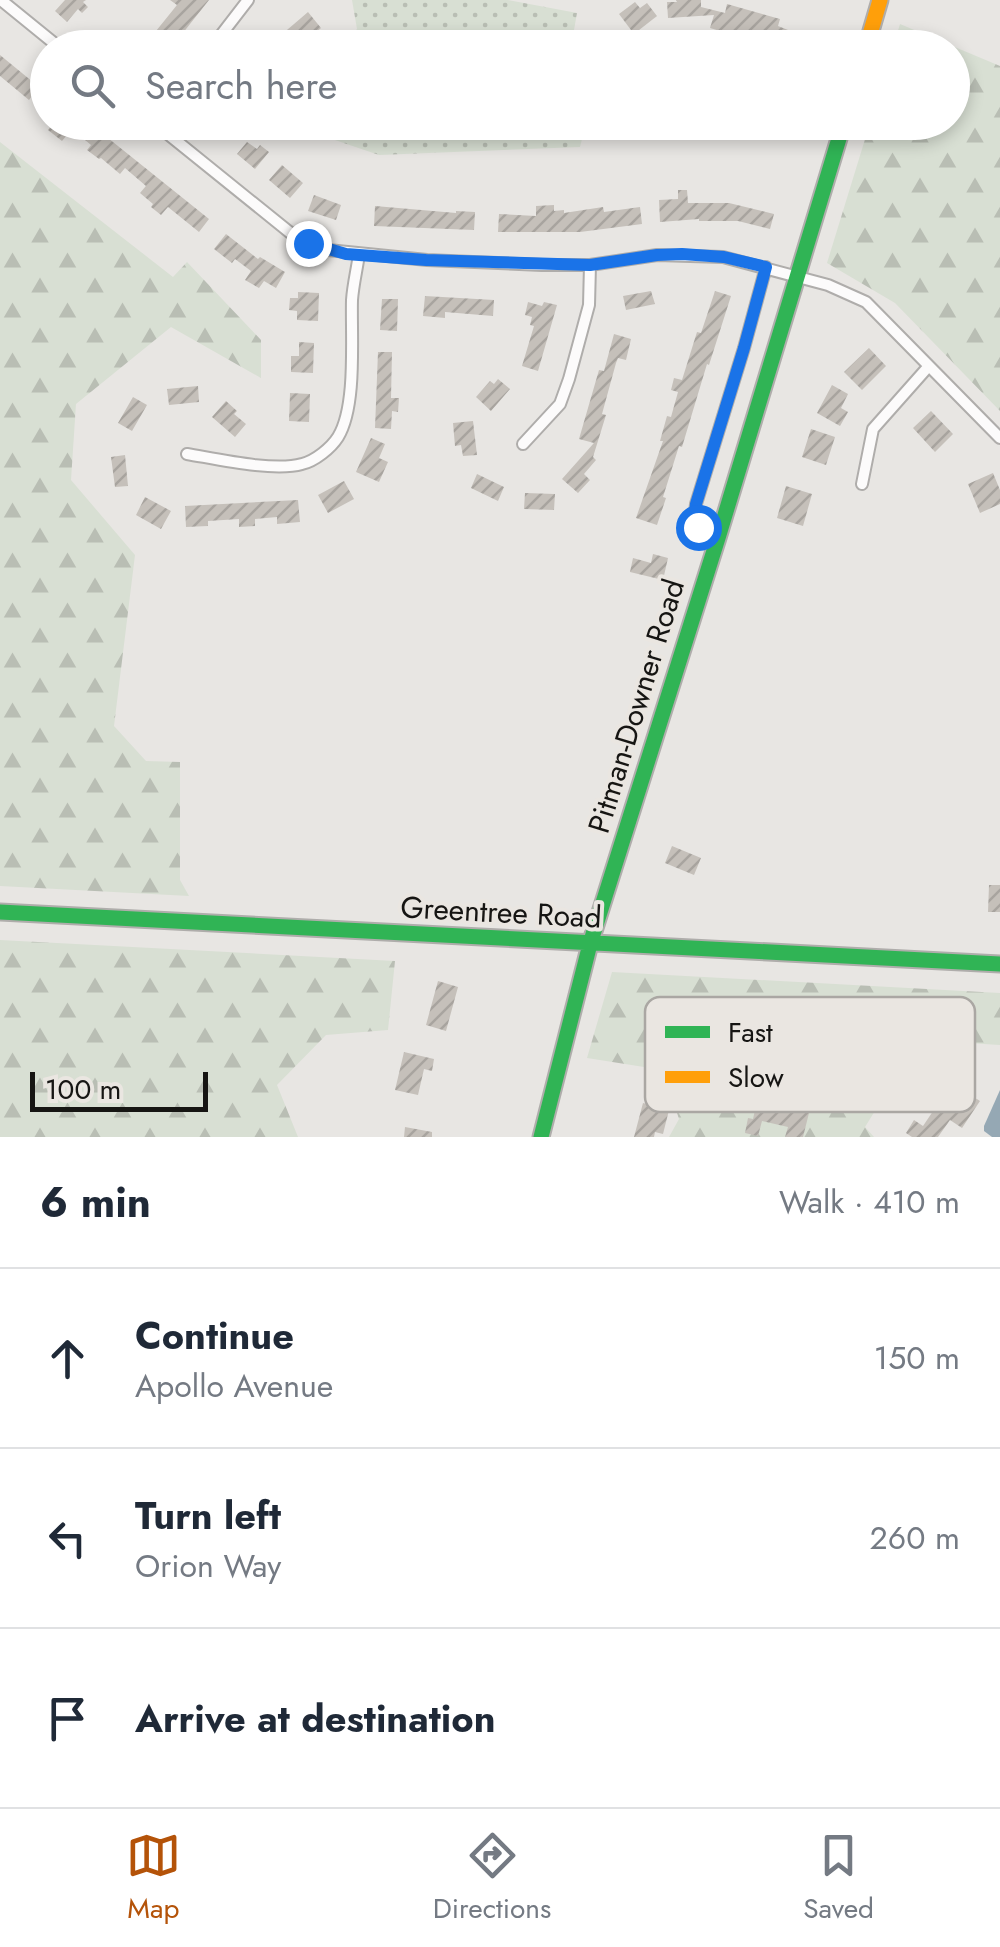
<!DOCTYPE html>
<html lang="en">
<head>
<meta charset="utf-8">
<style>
	body { margin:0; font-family:Jost,sans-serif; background:#f6f6f7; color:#1f2937 }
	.scale { position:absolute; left:30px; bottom:25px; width:178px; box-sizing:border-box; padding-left:10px; border:5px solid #161513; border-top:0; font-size:28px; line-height:35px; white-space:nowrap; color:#161513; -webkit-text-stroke:8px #eae6e1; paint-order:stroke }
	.stop { position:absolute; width:30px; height:30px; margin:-22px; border:8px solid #1a73e8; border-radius:50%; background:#fff }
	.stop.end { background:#1a73e8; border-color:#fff; box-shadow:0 2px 10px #0008 }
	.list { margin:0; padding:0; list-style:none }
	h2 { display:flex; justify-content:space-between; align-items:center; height:130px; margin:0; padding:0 40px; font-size:42px }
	h2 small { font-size:32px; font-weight:400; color:#747a83 }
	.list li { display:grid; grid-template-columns:65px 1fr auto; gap:30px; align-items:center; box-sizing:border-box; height:180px; padding:0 40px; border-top:2px solid #e0e1e3 }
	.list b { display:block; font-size:38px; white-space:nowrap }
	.list p { margin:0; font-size:32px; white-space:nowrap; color:#747a83 }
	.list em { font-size:32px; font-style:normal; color:#747a83 }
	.icon { flex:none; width:55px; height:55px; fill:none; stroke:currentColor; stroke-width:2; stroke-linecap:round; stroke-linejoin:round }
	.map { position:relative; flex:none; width:1000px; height:1137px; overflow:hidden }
	.search { position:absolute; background:#fff; box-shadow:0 5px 15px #0003; left:30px; right:30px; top:30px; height:110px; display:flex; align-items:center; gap:25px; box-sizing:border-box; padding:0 35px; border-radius:55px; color:#747a83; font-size:38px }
	.sheet { height:670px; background:#fff }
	nav { display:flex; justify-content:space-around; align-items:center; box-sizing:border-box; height:140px; border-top:2px solid #e0e1e3; background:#fff; font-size:28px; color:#747a83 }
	nav a { display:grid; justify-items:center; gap:5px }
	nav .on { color:#b45309 }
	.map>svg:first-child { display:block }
	.grass { fill:url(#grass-dots) }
	.forest { fill:url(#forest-firs) }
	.water { fill:#95a8b4 }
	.building { fill:url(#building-hatch) }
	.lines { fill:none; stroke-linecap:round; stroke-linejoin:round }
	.street-casing { stroke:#afadab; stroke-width:14 }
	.fast-casing { stroke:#afadab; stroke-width:19 }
	.slow-casing { stroke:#afadab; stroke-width:19 }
	.street { stroke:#fcfbfb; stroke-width:10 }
	.fast { stroke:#30b455; stroke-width:15 }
	.slow { stroke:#ff9f0a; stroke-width:15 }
	.route { stroke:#1a73e8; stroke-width:12 }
	.labels { text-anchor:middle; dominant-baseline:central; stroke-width:8; stroke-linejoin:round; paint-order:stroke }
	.street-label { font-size:30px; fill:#161513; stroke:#eae6e1 }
	.key { fill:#eae6e1; stroke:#aaa7a3; stroke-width:2.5 }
	.key-label { font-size:28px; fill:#161513 }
</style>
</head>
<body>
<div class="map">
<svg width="1000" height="1137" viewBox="0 0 1000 1137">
	<defs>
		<pattern id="grass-dots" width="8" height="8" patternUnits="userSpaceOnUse" patternTransform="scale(2.5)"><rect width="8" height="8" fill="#d8dfd3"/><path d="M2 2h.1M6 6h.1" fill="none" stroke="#b9beb4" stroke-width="1.8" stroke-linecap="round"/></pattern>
		<pattern id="forest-firs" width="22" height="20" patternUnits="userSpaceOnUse" patternTransform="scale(2.5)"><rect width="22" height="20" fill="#d8dfd3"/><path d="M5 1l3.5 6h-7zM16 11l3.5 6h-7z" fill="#b9beb4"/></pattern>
		<pattern id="building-hatch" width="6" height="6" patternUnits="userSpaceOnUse" patternTransform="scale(2.5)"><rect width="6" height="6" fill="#c5c0ba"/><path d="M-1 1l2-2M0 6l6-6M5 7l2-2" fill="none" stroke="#a8a49f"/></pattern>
	</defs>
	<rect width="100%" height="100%" fill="#e8e6e3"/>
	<path class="grass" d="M352 0H508L577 13 571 47H359L349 38 357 29Z
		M309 123H586L580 147 379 155 332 139Z"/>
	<path class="forest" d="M900 24 1000 66V411L895 303 827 263 870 123 952 122V48L893 47Z
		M0 142 173 277 187 262 261 340V378L171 327 76 404 71 480 135 555 114 726 146 761 180 762V880L189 896 0 886Z
		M0 940 395 961 388 1030 326 1035 277 1085 298 1137H0Z
		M612 972 1000 993V1045L919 1040 865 1127 874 1137H669L679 1119 663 1070 587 1058Z"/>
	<path class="water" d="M1000 1090V1137H992L984 1131V1126Z"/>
	<path class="building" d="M65 0H86L83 2 88 7 82 13 78 9 67 22 55 11Z
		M170 0H209L171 48H166L152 36 177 5Z
		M676 0H701V7L725 13 727 4 780 19 778 26 788 30 787 34 825 45V48H777L710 28 714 15 668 18 667 2H677Z
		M635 2 640 8 647 3 657 16 634 34 619 14Z
		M308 12 321 28 305 42 301 37 296 41 287 30Z
		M0 55 39 87 29 100 0 76Z
		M54 122H88L209 219 199 232 168 207 161 215 151 207 153 204 140 193 146 186 125 168 120 174 101 158 99 159 87 150 91 145 72 129 62 141 48 130Z
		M671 122H719L720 124 676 139Z
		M767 122H802L799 135 767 125Z
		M247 142 257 149 260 145 269 152 255 169 237 154Z
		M282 165 303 183 290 198 269 180Z
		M678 190H687L688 203H729L774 214 770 229 738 221H699V219L660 222 659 200 678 199Z
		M314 195 341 205 336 220 308 211Z
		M554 205V211L564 210V213L603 207 604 212 640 207 642 224 580 232H498L499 214 536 216V206Z
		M375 206 456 213V211L475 212 474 230 374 226Z
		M226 234 258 259 260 257 285 272 276 288 264 281 259 288 245 280 251 271 235 259 232 263 214 249Z
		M651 291 655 304 626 310 623 296Z
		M715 291 731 296 709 365 707 364 682 447 679 446 663 497 666 498 657 525 636 518 663 441H660L667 416 671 417 678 392 671 390 674 378 682 380 697 332 701 333Z
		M298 292 319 293 318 321 297 320V311L289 310 290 298H298Z
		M425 296 494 300 493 316 445 312V318L423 316Z
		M382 299H398L397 331 380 330Z
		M528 302 542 306 544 302 557 305 538 371 522 366 534 326 530 325 532 317 525 315Z
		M614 334 631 339 626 360 618 358 616 363 602 414 606 415 593 457 596 460 584 474 590 480 578 493 562 479 594 443 579 439 599 370 604 371Z
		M299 342 314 343 313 373 291 372V356H299Z
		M869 348 886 366 862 390 844 372Z
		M378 352H392L391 398H399L398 412 392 411 391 429 375 428Z
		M498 379 510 389 491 411 476 397 490 381 494 384Z
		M832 385 848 394 841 408 848 412 840 426 817 413Z
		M198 386 199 402 169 405 167 389Z
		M290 393 310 394 309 422 289 421Z
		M133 397 147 405 132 431 118 423Z
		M226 401 237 411 234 414 246 424 235 437 212 417Z
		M931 411 953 434 935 452 913 428Z
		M473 421 477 455 463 456 461 445 455 446 453 423Z
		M811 429 835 437 826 465 802 457Z
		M371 438 385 444 379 458 388 462 379 482 356 472Z
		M125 455 128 486 115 487 111 457Z
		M993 473 1000 490V504L980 513 968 484Z
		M477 474 504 487 498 501 471 488Z
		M344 481 354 499 328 513 318 495Z
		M786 486 812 494 803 526 777 518Z
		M525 493 555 494 554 510 524 509Z
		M145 497 171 511 161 529 136 515Z
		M298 500 300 522 277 524V517L255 519V526L239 527V519L208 521V526L186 527 185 506Z
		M653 554 668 558 663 580 630 572 633 558 651 563Z
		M672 846 701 858 694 875 665 863Z
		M989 885H1000V912H988Z
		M438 981 458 987 446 1031 426 1025Z
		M404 1052 434 1059 432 1071 424 1069 418 1095 395 1090Z
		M952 1083 980 1101 962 1128 950 1120 938 1137H912L906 1133 914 1120 923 1126Z
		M757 1101 809 1113 803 1137H785L788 1127 762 1121 758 1136 745 1133 748 1118 753 1119Z
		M643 1103 669 1110 663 1134 655 1132 654 1137H634Z
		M405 1127 432 1132V1137H404Z"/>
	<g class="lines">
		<defs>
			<path id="street" d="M1 0 60 48
				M211 48 248 0
				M153 122 293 235 328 250 427 260 542 265H590L657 255 723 257 828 285 866 302 1000 438
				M523 444 560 404 569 379 589 305 590 265
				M187 454C217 459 274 472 302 464 315 461 331 448 338 437 357 406 351 337 352 300 353 285 357 269 359 254
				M862 484 873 429 928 367
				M718 538C699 528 693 527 696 504L744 348 766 267"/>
			<path id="fast" d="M0 912 1000 964
				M541 1137 590 944 718 538 844 122"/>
			<path id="slow" d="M866 48 880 0"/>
		</defs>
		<use href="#street" class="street-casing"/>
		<use href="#fast" class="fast-casing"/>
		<use href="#slow" class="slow-casing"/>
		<use href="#street" class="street"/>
		<use href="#fast" class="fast"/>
		<use href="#slow" class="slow"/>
	</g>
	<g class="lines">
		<path class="route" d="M308 243 346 254 426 260 590 265 657 255 682 254 724 257 766 267 744 348 696 504 694 518 698 527"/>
	</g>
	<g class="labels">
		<g class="street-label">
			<text transform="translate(636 706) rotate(-73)">Pitman-Downer Road</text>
			<text transform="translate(501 912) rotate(3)">Greentree Road</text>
		</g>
	</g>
	<rect x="645" y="997" width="330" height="115" rx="15" class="key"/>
	<rect x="665" y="1026" width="45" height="12" fill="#30b455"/>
	<rect x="665" y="1071" width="45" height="12" fill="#ff9f0a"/>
	<g class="key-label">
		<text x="728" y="1042">Fast</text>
		<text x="728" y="1087">Slow</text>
	</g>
</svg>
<div class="scale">100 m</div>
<div class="stop" style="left:698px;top:527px"></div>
<div class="stop end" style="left:308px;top:243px"></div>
<div class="search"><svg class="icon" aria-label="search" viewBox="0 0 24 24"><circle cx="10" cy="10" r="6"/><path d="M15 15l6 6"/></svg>Search here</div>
</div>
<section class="sheet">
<h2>6 min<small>Walk · 410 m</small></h2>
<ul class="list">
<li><svg class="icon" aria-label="ahead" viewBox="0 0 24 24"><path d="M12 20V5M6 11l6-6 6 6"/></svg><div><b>Continue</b><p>Apollo Avenue</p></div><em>150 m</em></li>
<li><svg class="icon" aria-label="left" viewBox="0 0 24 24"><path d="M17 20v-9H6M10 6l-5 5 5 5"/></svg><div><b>Turn left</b><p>Orion Way</p></div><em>260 m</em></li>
<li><svg class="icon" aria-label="arrive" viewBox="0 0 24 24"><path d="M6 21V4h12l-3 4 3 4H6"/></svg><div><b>Arrive at destination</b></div></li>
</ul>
</section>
<nav>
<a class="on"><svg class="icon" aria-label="map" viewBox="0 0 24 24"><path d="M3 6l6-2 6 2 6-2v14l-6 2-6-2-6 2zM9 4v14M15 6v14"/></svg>Map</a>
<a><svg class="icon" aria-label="directions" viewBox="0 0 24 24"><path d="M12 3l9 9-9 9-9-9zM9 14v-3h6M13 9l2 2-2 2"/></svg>Directions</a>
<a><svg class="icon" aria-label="saved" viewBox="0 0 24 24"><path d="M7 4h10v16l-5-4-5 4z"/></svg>Saved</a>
</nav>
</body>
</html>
